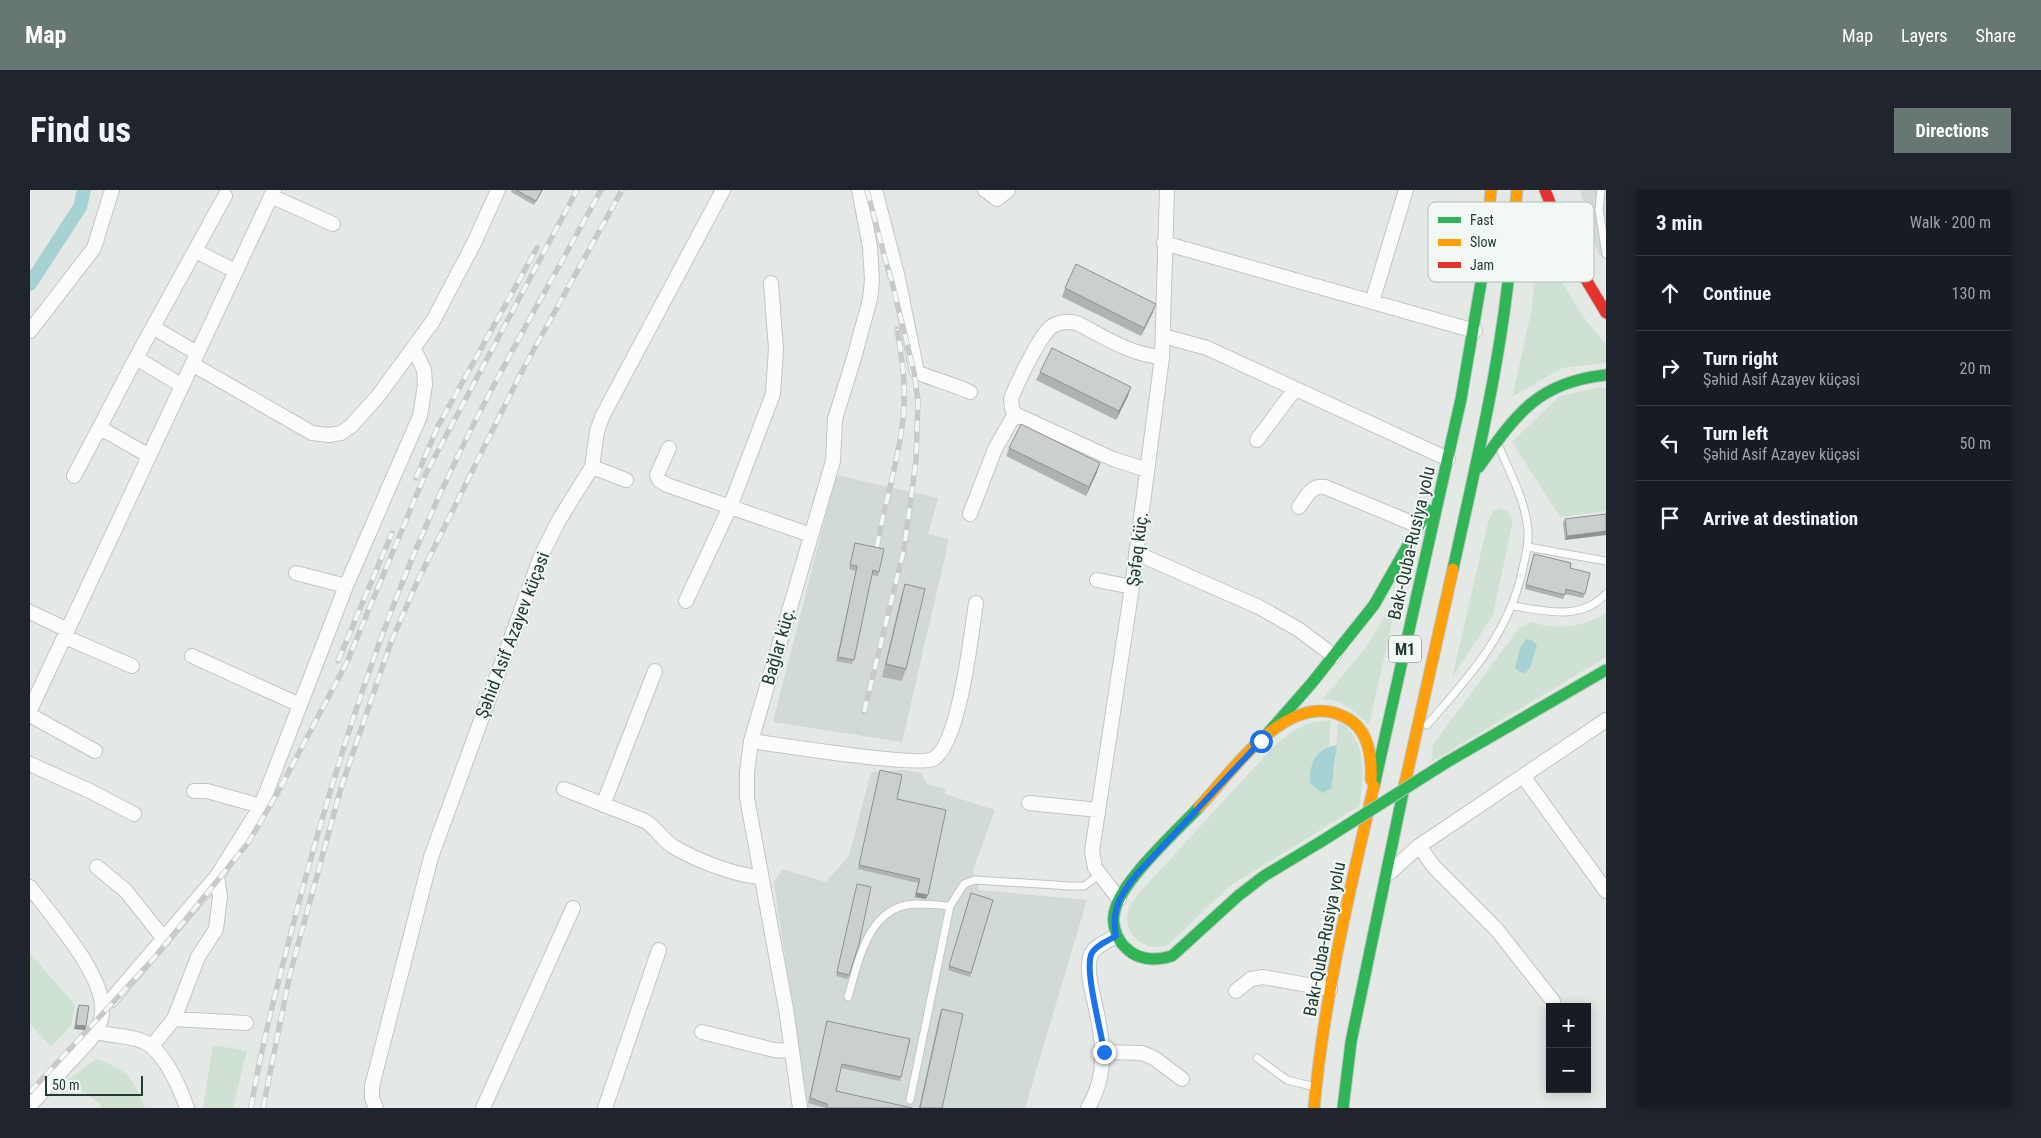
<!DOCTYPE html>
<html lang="en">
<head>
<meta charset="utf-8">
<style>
	body { margin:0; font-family:"Roboto Condensed",sans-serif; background:#20242c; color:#f1f3f6 }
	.controls { position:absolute; right:15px; bottom:15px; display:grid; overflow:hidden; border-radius:0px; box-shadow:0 2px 12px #0003 }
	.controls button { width:45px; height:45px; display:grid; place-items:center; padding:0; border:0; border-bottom:1px solid #363941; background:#171b24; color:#f1f3f6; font:25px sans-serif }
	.scale { position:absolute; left:15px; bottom:12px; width:98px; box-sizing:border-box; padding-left:5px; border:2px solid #233b33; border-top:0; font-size:14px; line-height:18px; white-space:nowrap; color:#233b33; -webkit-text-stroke:4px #f2f8f4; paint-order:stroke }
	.stop { position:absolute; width:15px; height:15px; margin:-11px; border:4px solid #1a73e8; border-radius:50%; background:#fff }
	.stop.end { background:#1a73e8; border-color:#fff; box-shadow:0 1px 5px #0008 }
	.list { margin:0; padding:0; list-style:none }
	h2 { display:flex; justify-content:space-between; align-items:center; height:65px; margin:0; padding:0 20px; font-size:21px }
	h2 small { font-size:16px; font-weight:400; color:#9ea1a6 }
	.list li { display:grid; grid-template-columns:32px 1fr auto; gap:15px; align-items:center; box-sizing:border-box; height:75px; padding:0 20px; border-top:1px solid #363941 }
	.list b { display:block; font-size:19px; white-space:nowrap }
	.list p { margin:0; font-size:16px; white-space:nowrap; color:#9ea1a6 }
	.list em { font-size:16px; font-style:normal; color:#9ea1a6 }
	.icon { flex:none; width:28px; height:28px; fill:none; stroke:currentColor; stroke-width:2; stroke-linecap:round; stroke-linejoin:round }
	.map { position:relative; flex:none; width:1576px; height:918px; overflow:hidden; border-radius:0px }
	header { display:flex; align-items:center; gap:30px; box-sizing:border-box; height:70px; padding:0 25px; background:#677872; color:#fff }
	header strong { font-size:24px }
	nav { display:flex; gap:28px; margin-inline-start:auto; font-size:18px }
	.intro { display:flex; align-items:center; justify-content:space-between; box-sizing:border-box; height:120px; padding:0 30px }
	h1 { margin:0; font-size:35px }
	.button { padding:12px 22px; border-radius:0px; background:#677872; color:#fff; font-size:18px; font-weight:700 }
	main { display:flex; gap:30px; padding:0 30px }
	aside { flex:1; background:#171b24; border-radius:0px; box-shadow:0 2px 12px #0003 }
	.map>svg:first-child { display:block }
	.built { fill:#d2dad6 }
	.green { fill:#cee1d2 }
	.water { fill:#a6d2d4 }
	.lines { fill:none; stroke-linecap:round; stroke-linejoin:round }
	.canal { stroke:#a6d2d4; stroke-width:14 }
	.lane-casing { stroke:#c1c6c3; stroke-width:9 }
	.street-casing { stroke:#c1c6c3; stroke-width:16 }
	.fast-casing { stroke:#bdc5c2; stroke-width:13 }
	.slow-casing { stroke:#bdc5c2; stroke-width:13 }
	.jam-casing { stroke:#bdc5c2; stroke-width:13 }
	.lane { stroke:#fbfcfb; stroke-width:7 }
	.street { stroke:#fbfcfb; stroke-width:14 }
	.fast { stroke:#30b455; stroke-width:11 }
	.slow { stroke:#ff9f0a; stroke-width:11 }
	.jam { stroke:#e5322d; stroke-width:11 }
	.rail-casing { stroke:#c7cac9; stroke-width:5.5 }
	.rail { stroke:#f2f8f4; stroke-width:4; stroke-dasharray:11; stroke-linecap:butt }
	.fast-bridge-casing { stroke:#bdc5c2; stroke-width:13; stroke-linecap:butt }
	.fast-bridge { stroke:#30b455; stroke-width:11 }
	.wall { fill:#afb3b1 }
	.shaded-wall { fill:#8e9290 }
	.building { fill:#cbd0ce; stroke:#8e9290 }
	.route { stroke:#1a73e8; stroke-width:6 }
	.labels { text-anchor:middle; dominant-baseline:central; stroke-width:4; stroke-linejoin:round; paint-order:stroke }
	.shield { fill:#f2f8f4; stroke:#61746d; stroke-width:1 }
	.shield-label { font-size:16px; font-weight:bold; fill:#233b33 }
	.street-label { font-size:18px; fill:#233b33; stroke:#f2f8f4 }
	.key { fill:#f2f8f4; stroke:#b4bfba; stroke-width:1 }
	.key-label { font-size:14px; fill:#233b33 }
</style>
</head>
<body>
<header>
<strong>Map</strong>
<nav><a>Map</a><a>Layers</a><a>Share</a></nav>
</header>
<div class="intro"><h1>Find us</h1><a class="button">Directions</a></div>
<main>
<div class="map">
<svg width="1576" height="918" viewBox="0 0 1576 918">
	<rect width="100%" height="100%" fill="#e4e9e6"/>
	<path class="built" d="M1550 0H1576V69L1568 64Z
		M806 285 908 308 898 344 919 349 872 552 743 532Z
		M874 580 891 583 897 594 915 599V604L965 620 943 680 949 700 1057 710 995 918H777L744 693 752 679 796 692 819 666 841 582Z"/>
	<path class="green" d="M1508 34 1529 87 1552 125 1576 155V173L1532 178 1482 207 1502 118Z
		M1569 197 1576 198V321L1530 327 1482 252 1530 206Z
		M1471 318 1478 322 1483 330 1463 425 1422 488 1458 332 1463 321Z
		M1369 401 1339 535C1324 521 1314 510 1293 509L1337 456Z
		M1576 424V467L1401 572 1403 555 1489 438 1502 432C1531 441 1549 437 1576 424Z
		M1301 530 1299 556 1286 565 1305 580 1308 531C1337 548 1335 587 1329 616L1200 696 1138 755C1117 763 1093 747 1098 723 1099 715 1105 708 1110 702L1244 556C1264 540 1274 531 1301 530Z
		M0 763 45 815 41 836 21 857 0 834Z
		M183 855 217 861 203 918H173Z
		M66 869C97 879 103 888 115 918H72L69 913 37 890Z"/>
	<path class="water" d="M1496 449 1502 450 1507 455 1500 478 1495 483 1490 482 1485 478 1490 458Z
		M1307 555 1301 599 1292 603 1280 593C1279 573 1286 558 1307 555Z"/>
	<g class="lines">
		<path class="canal" d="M0 94 50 17 54 0"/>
		<defs>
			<path id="lane" d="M1571 0 1569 20 1576 64
				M1498 357 1576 371
				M1483 416C1516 421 1550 431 1576 404
				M1397 535C1438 488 1478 445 1492 382 1495 368 1499 355 1498 341 1496 312 1481 285 1470 259
				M818 807C829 770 838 716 885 714 897 714 909 715 920 716L934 694 945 690 1041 696H1054L1069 685
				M1227 868 1257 890 1281 896
				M880 910 920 716"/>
			<path id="street" d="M845 0 867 84 887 182C891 185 931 197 940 202
				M955 0 967 9 978 0
				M241 6 303 34
				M1134 53 1445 141
				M166 61 205 81
				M1342 112 1376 0
				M124 138 167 163
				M0 141 64 58 82 0
				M1133 146 1177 158 1418 269
				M106 168 151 195
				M162 174 282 243 299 245 311 243 321 236 348 206 403 131 444 53 468 0
				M70 238 118 265
				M1227 250 1265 199
				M639 258 627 285 629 290 637 295 781 345
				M562 277 596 290
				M1117 280 1083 269 985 224 982 218 981 209C987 193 1009 147 1021 137 1029 131 1038 131 1047 133 1074 147 1101 165 1132 167
				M44 286 106 168 195 6
				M1269 317C1277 306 1281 295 1295 297L1389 336
				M940 324 965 259 985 224
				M1106 363 1229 417 1268 439 1304 466
				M266 383 316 396
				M1067 390 1102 397
				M656 411 700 317 743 204 746 159 741 93
				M0 422 38 440
				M35 447 102 476
				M162 466 270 515
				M0 520 244 0
				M0 525 65 561
				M721 551C748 555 888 577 903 569 930 554 941 444 946 413
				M0 574 62 602 104 624
				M1493 586 1576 701
				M534 599 615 631C627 638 632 650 644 657 666 670 706 686 731 687
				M164 601H177L231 616
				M999 613 1068 620
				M573 615 625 481
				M1389 656 1404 677 1467 740 1523 811
				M67 677 96 701 134 749
				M1358 684 1389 656 1576 530
				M0 697C22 727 76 786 72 823 71 834 65 842 59 851L0 915
				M1089 709 1065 678 1062 661 1102 397 1132 167 1137 0
				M1206 801 1221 789 1233 787 1300 799
				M81 810 187 686 231 616 316 396 390 226 395 195 394 180 384 159
				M144 829 216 833
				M66 842C81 846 97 845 112 851 133 858 150 898 157 918
				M672 842 744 860 761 861
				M122 856 144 829 168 767 186 739 190 706 187 686
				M1074 862 1112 863 1124 868 1152 889
				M346 918 342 908V896L401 667 511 366 529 330 562 277 567 241 573 225 693 0
				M453 918 543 718
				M575 918 629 760
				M770 918 756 819 717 608V583L721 551 803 271 805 229 824 168 840 109 842 90 840 57 829 0
				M1058 918C1079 883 1073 848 1064 810 1061 797 1056 777 1061 764 1065 756 1078 751 1086 746"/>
			<path id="fast" d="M1449 277C1486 224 1508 192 1576 185
				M1423 379C1445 278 1470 176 1480 73
				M1231 551 1281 494 1344 415 1398 320
				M1417 572 1576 480
				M1344 596 1431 209 1454 75
				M1169 617C1147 641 1092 690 1085 720 1081 733 1086 749 1096 758 1109 771 1125 771 1142 766L1208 706 1234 686 1292 651
				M1313 918 1321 852 1375 593"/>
			<path id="slow" d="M1480 73 1487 0
				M1454 75 1461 0
				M1375 593 1423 379
				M1169 617C1203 581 1258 498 1315 527 1339 539 1342 566 1341 590
				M1284 918C1294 808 1319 703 1344 596"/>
			<path id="jam" d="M1515 0 1540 63 1576 123"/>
		</defs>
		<use href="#lane" class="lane-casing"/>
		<use href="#street" class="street-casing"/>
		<use href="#fast" class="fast-casing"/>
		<use href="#slow" class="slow-casing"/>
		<use href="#jam" class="jam-casing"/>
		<use href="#lane" class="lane"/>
		<use href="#street" class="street"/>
		<use href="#fast" class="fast"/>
		<use href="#slow" class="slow"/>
		<use href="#jam" class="jam"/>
		<defs>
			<path id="rail" d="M837 0 860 87
				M386 288 408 236 507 58
				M847 357C856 303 877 248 874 193 873 175 870 157 867 139
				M308 471 362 343
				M834 522 874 359 886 271 888 211 884 182 859 80
				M0 902 125 767 218 653 248 602 317 472 394 287 547 0
				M221 918C232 851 250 785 267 720 306 572 352 428 417 289 463 190 519 96 571 0
				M233 918 260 784 311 598 361 452 388 390 491 183 592 0"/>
		</defs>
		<use href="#rail" class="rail-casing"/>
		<use href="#rail" class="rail"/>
		<defs>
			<path id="fast-bridge" d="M1292 651 1417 572"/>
		</defs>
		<use href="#fast-bridge" class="fast-bridge-casing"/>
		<use href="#fast-bridge" class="fast-bridge"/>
	</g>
	<path class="wall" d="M482 0H513L504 15 481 2Z
		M1035 98 1123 122 1111 146 1032 107Z
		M1010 182 1098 206 1086 230 1006 190Z
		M979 258 1070 273 1067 282 1056 306 976 266Z
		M1576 324 1535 350 1533 333 1535 329Z
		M825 353 849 382 848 386 842 385 822 474 806 471 826 381 819 379Z
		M1504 364 1555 404 1553 408 1535 404 1533 409 1495 399Z
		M875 394 876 479 872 491 852 487 871 407Z
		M850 580 867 609 896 709 885 707 888 693 828 679Z
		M827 694 829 754 818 789 806 786Z
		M941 703 963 710 940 787 918 780Z
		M49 815 56 836 55 840 44 839 47 819Z
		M912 819V918H889L910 823Z
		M797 831 871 887 870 891 811 878 806 901 882 918H796L778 913Z"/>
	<path class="shaded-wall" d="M1126 114 1123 122 1111 146 1114 138Z
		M1101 197 1098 206 1086 230 1089 221Z
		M1070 273 1067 282 1056 306 1059 297Z
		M1576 341V345L1535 350 1537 346Z
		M886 703 898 705 896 709 885 707Z
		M46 835 56 836 55 840 44 839Z"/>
	<path class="building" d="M486 0H512L506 11Z
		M1046 74 1126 114 1114 138 1035 98Z
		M1022 158 1101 197 1089 221 1010 182Z
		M991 234 1070 273 1059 297 979 258Z
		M1576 324V341L1537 346 1535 329Z
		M825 353 854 359 849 382 843 380 824 470 808 467 827 376 820 375Z
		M1504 364 1541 373 1540 378 1560 383 1555 404 1536 399 1535 405 1496 395Z
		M875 394 895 399 876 479 856 474Z
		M850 580 872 585 867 609 916 620 898 705 886 703 890 689 829 675Z
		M827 694 841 697 829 754 819 785 807 782Z
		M941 703 963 710 941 783 919 776Z
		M49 815 59 816 56 836 46 835Z
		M912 819 933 824 912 918H890Z
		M797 831 880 849 871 887 812 874 806 901 882 918H797V914L780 908Z"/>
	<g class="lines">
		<path class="route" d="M1074 862C1071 839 1055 783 1061 765 1064 756 1078 751 1086 746 1081 720 1090 705 1106 685L1231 551"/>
	</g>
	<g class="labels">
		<rect class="shield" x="1359" y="445.5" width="32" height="27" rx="4"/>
		<g class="shield-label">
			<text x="1375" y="459">M1</text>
		</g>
		<g class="street-label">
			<text transform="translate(1381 353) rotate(-77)">Bakı-Quba-Rusiya yolu</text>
			<text transform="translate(1107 359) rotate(-83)">Şəfəq küç.</text>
			<text transform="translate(482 445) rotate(-69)">Şəhid Asif Azayev küçəsi</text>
			<text transform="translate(748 456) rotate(-74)">Bağlar küç.</text>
			<text transform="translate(1294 749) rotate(-79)">Bakı-Quba-Rusiya yolu</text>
		</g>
	</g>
	<rect x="1398" y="12" width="166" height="80" rx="8" class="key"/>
	<rect x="1408" y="27" width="23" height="6" fill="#30b455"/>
	<rect x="1408" y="49" width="23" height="7" fill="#ff9f0a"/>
	<rect x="1408" y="72" width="23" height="6" fill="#e5322d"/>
	<g class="key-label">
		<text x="1440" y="35">Fast</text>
		<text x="1440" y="57">Slow</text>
		<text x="1440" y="80">Jam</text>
	</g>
</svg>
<div class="controls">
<button>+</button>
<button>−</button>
</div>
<div class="scale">50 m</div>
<div class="stop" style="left:1231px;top:551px"></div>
<div class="stop end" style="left:1074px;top:862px"></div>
</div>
<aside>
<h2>3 min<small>Walk · 200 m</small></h2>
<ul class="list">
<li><svg class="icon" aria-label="ahead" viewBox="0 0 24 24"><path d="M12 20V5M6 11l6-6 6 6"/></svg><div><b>Continue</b></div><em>130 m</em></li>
<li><svg class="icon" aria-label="right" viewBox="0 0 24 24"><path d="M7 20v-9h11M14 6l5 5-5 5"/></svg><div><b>Turn right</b><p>Şəhid Asif Azayev küçəsi</p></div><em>20 m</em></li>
<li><svg class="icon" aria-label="left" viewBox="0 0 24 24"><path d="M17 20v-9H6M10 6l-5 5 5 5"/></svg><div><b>Turn left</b><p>Şəhid Asif Azayev küçəsi</p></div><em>50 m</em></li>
<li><svg class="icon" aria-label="arrive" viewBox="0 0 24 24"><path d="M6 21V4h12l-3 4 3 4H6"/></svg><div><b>Arrive at destination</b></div></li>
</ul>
</aside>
</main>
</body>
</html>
